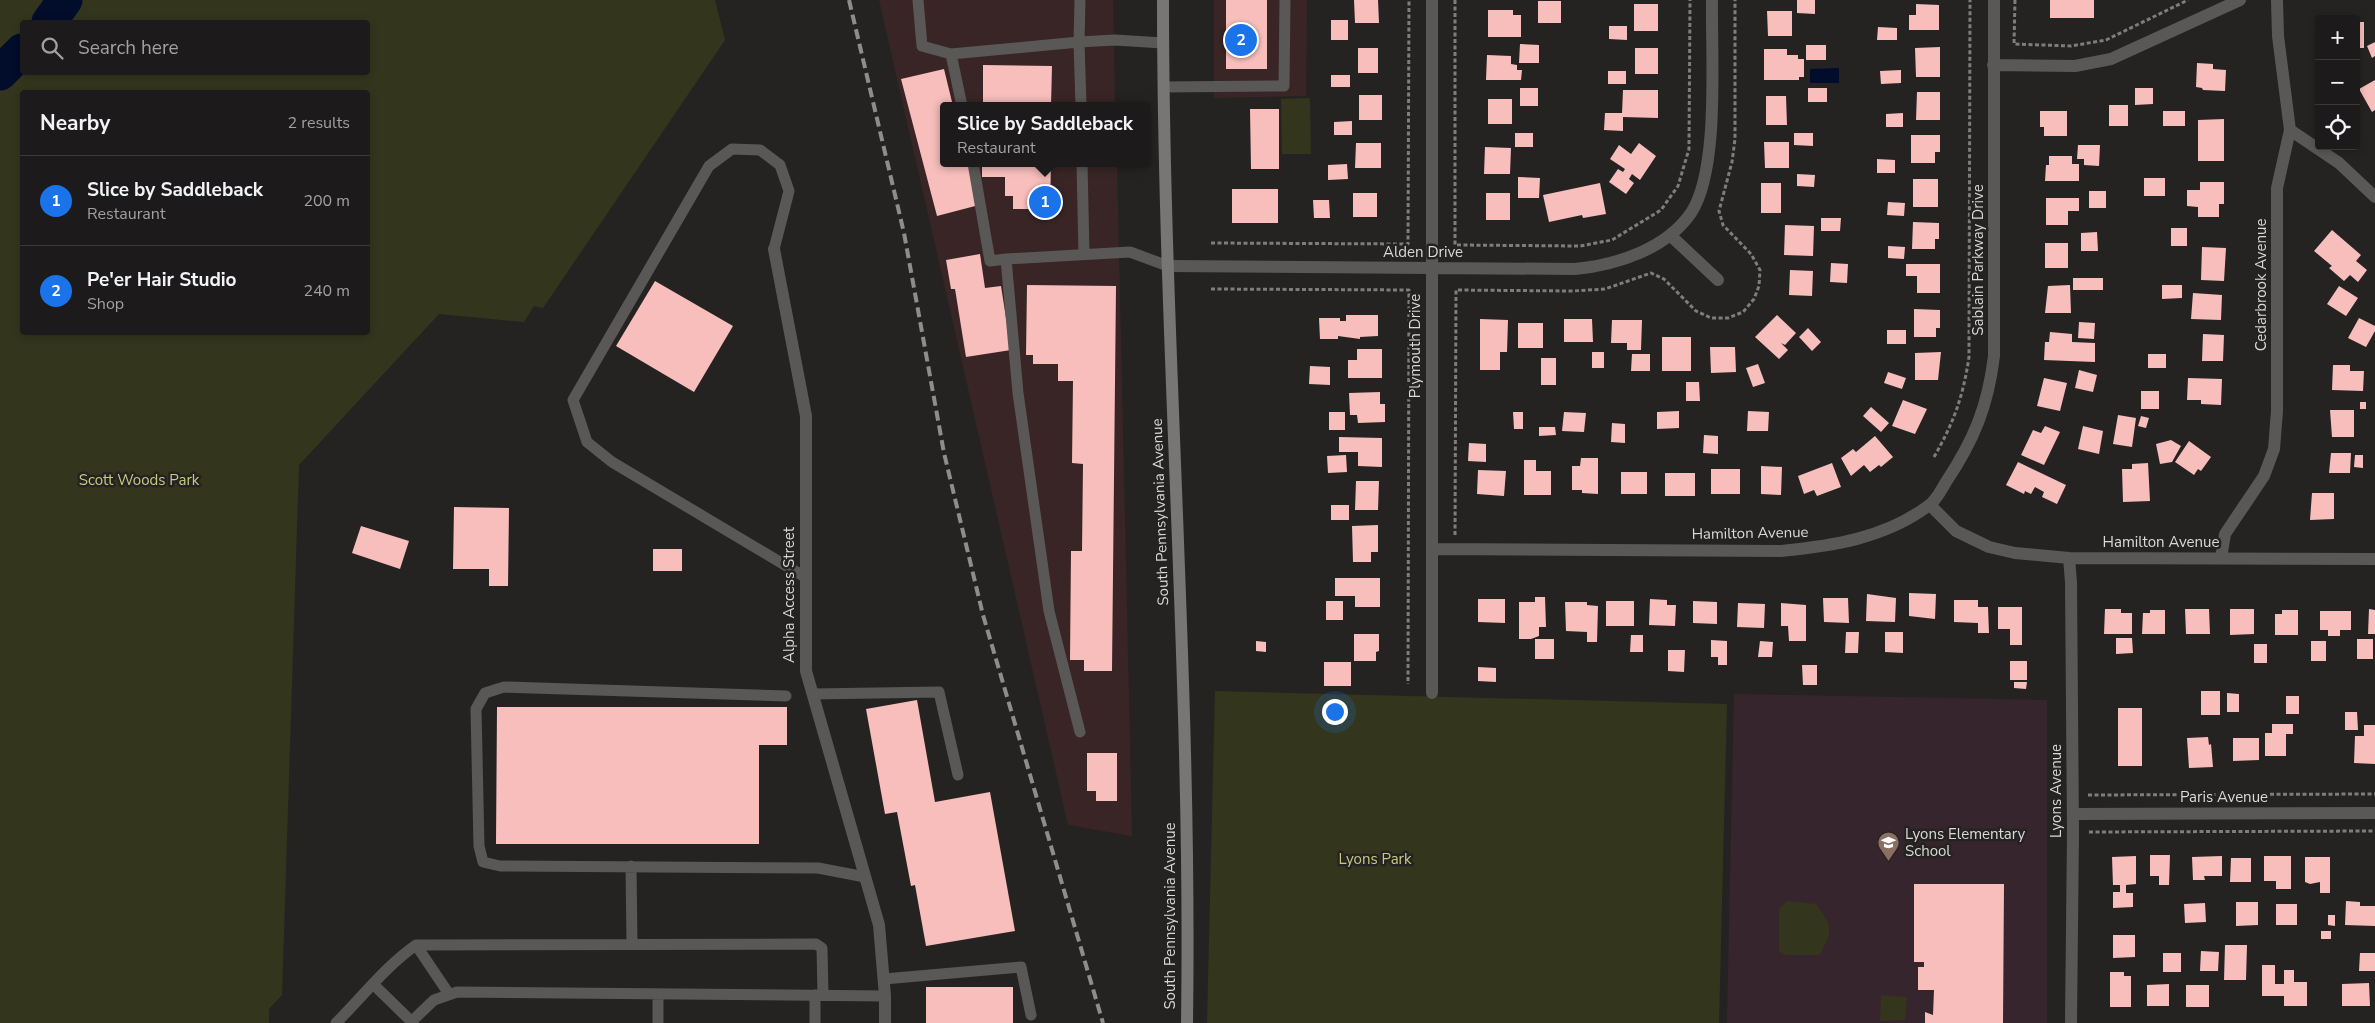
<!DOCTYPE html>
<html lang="en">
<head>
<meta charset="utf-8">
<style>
	body { margin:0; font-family:"Nunito Sans",sans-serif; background:#292727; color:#f1f3f6 }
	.controls { position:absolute; right:15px; top:15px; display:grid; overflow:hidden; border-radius:5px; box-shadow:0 2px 8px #0003 }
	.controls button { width:45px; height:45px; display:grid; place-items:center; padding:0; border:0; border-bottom:1px solid #3a3839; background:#1c1a1a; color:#f1f3f6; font:25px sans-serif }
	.you { position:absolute; left:1334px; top:711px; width:18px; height:18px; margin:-12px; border:4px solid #fff; border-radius:50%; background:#1a73e8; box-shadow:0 0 0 8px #1a73e833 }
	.badge { display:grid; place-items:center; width:32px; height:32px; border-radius:50%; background:#1a73e8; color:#fff; font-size:16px; font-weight:700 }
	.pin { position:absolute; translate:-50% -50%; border:2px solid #fff; box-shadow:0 1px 5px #0006 }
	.popup { position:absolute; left:940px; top:102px; width:210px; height:65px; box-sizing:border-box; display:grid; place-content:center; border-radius:5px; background:#1c1a1a; filter:drop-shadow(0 1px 4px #0005); font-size:16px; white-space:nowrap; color:#a0a1a2 }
	.popup b { font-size:19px; color:#f1f3f6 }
	.popup::after { content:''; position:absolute; left:50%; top:100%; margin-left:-10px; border:10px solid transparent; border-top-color:#1c1a1a }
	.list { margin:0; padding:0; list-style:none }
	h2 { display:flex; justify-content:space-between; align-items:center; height:65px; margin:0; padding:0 20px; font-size:21px }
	h2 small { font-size:16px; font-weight:400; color:#a0a1a2 }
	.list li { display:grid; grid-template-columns:32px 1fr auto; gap:15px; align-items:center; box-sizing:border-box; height:90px; padding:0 20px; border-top:1px solid #3a3839 }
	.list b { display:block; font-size:19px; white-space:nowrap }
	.list p { margin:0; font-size:16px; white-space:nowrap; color:#a0a1a2 }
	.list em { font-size:16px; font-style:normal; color:#a0a1a2 }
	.icon { flex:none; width:28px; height:28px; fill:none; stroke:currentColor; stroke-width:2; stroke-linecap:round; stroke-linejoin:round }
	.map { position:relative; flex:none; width:2375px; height:1023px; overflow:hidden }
	.search { position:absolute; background:#1c1a1a; box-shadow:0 2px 8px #0003; left:20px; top:20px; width:350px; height:55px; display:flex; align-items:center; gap:12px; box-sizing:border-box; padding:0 18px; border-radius:5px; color:#a0a1a2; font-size:19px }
	.panel { position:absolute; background:#1c1a1a; box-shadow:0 2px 8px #0003; left:20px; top:90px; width:350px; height:245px; border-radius:5px }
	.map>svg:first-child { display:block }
	.commercial { fill:#392525 }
	.education { fill:#37252d }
	.green { fill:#34351d; fill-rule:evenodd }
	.water { fill:#020c2b }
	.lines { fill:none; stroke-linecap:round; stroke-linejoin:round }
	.river { stroke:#020c2b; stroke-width:35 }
	.building { fill:#f7bebc }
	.path { stroke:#7f7d7c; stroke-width:3; stroke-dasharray:4 2.5; stroke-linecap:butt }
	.lane { stroke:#595857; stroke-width:11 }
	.street { stroke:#595857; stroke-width:12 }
	.secondary { stroke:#777674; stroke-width:12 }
	.rail { stroke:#8f8d8c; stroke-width:4; stroke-dasharray:10 5; stroke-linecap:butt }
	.labels { text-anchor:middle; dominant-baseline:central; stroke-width:5; stroke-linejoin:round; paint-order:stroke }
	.street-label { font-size:15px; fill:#dad9d8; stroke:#252322 }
	.park-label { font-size:15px; fill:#c6ca80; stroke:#252322 }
	.poi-label { font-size:15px; fill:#dad9d8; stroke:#252322; text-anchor:start }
</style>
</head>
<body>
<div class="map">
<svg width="2375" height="1023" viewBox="0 0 2375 1023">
	<rect width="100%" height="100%" fill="#252322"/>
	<path class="commercial" d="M879 0H1113L1115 106H944V163H1117L1132 836 1068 825Z
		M1214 0H1307L1306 96 1214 98Z"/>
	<path class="education" d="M1734 694 2047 700V1023H1727Z"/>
	<path class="green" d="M0 0H715L725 40 543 308 534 306 524 322 439 314 299 465 282 995 269 1009V1023H0ZM22 22H368V72H22ZM368 92V332H22V92Z
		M1310 98 1311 154H1282L1281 99Z
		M1215 691 1727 704 1719 1023H1207Z
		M1787 901 1816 904C1833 928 1833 929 1820 955H1785L1779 951V909Z
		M1881 995 1907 997 1905 1020 1880 1021Z"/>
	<path class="water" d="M1839 68V83H1810V69Z"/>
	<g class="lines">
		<path class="river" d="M49 22 65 0
			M0 73 22 51"/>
	</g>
	<path class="building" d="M1226 0H1267V69H1226Z
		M1354 0H1378L1379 23H1355Z
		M1797 0H1815V14L1797 13Z
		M2050 0H2094V18H2050Z
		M1538 1H1561V23H1538Z
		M1634 4H1658V31H1634Z
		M1916 4 1939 5V30H1909V15H1916Z
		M1488 10H1513V15H1521V37H1488Z
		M1767 11H1792V36H1768Z
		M1331 20H1348V40H1331Z
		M2356 22H2364V48H2356Z
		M1609 26H1627V40L1609 39Z
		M1878 27 1897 28V40H1877Z
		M2375 42V56L2372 58 2367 46Z
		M1520 44 1539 45V63H1519Z
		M1806 45H1826V60H1806Z
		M1940 47V77H1916L1915 48Z
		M1358 48H1378V73H1358Z
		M1635 48H1658V74H1635Z
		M1764 49H1787V55H1798V59H1804V77H1799V80H1764Z
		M1487 55 1511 56V64L1517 65V70H1522L1521 80H1486Z
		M2197 63 2213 64V69L2226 70 2225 91 2203 90 2202 88 2196 87Z
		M983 65 1052 66 1051 106H983Z
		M944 69 953 106H944V163H968L979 205 937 216 901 79Z
		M1901 70V83L1881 84 1880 71Z
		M1608 71H1626V84H1608Z
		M1331 75H1350V87H1331Z
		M2375 80V110L2372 112 2359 89Z
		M1520 88H1538V106H1520Z
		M1808 88H1827V102H1808Z
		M2135 88H2153V104L2135 105Z
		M1623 90H1658V118L1623 117V131L1604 130 1605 113H1622Z
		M1917 92H1940V120H1916Z
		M1359 95H1382V120H1359Z
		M1766 96H1786L1787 125H1766Z
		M1488 99H1512V124H1488Z
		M2109 105H2128V126H2109Z
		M1250 109H1279V169H1251Z
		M2040 111H2067V136H2044V127H2040Z
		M2163 111H2185V126H2163Z
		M1903 113V127H1886V114Z
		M2224 119V161H2198V120Z
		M1352 121V135H1334V122Z
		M1515 133H1533V147H1515Z
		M1794 133H1813V146L1794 145Z
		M1911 135H1940V152H1935V163H1911Z
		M1764 142H1789V168H1765Z
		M1356 143H1381V168H1355Z
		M1639 143 1656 156 1640 180 1632 174 1629 179 1634 183 1626 194 1609 182 1618 169 1623 172 1625 169 1610 159 1619 145 1631 154Z
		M2078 145H2100L2099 166 2084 165V159H2077Z
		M1485 147 1511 148 1510 174H1484Z
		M2049 156H2072V164H2079V181H2045L2046 165H2049Z
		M1877 159 1895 160V173H1877Z
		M982 163H1051L1050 209H1013V196H1005V177H982Z
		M1347 164 1348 179 1328 180V165Z
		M1797 174 1815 175 1814 187 1797 186Z
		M1518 177 1540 178 1539 198H1518Z
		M2144 178H2165V196H2144Z
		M1913 179H1938V207H1913Z
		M2200 182H2224V204H2219V217H2198V207L2187 206V190H2200Z
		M1600 183 1606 214 1583 218 1582 215 1549 222 1543 195Z
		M1761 183H1781V213H1761Z
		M1232 189H1278V223H1232Z
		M2089 191H2106V208H2089Z
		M1353 193H1377V217H1353Z
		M1486 193H1510V220H1486Z
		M2046 198H2079V211H2068V225H2046Z
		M1313 200H1329L1330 218H1314Z
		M1888 202 1905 203 1904 216 1887 215Z
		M1821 218H1841L1840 231H1821Z
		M1913 222 1939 223V239H1935V249H1912Z
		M1785 225 1814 226 1813 256 1784 255Z
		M2171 228H2187V246H2171Z
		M2332 230 2361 255 2356 261 2367 270 2358 282 2350 275 2344 281 2329 268 2332 266 2314 251Z
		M2097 232 2098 251H2081V233Z
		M2045 243H2068V268H2045Z
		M1888 246 1905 247 1904 259 1888 258Z
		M2202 247 2226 248 2224 281 2201 280Z
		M980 254 985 288 1001 286 1011 350 966 357 955 289H951L946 260Z
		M1831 263 1848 264 1847 283 1830 282Z
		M1906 264H1940V293H1917V276H1906Z
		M1790 270 1813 271 1812 296 1789 295Z
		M2073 278H2103V290H2073Z
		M655 281 733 326 694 392 616 346Z
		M1027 285 1116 286 1112 671H1084V660H1070L1071 551H1082L1083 464 1072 463 1073 381H1058V364H1033V355H1026Z
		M2070 285 2071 313H2045L2048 286Z
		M2162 285H2182V298L2162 299Z
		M2339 286 2358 298 2346 316 2327 304Z
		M2193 293 2222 295 2221 320 2191 319Z
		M1914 309 1940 310V328H1936V337H1914Z
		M1346 315H1378V336L1360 337V339L1338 336V339H1320L1319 318H1340V321H1346Z
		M1777 315 1796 333 1785 345 1781 343 1788 350 1779 359 1755 337Z
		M2359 318 2375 326V331L2366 347 2348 338Z
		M1480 319 1508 320 1507 352H1500V370H1480Z
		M1564 319H1592L1593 342H1564Z
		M1612 320H1642L1641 350H1627V343H1611Z
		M2079 322 2095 323 2094 339 2078 338Z
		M1518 323H1543V348H1518Z
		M1808 328 1821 342 1812 351 1799 337Z
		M1887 330H1906V344H1887Z
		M2050 332 2072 334V342L2095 343V362L2044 360 2045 342H2049Z
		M2203 334 2224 335 2223 361H2202Z
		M1662 337H1691V371H1662Z
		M1710 347H1735L1736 372 1711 373Z
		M1357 349H1382V378H1348V360H1357Z
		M1592 352H1604V368H1592Z
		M1941 352 1938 380H1915V353Z
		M1632 354H1650V371H1631Z
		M2148 354H2166V368H2148Z
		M1541 358H1556V385H1541Z
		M1758 364 1765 383 1753 387 1746 368Z
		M2333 365H2350V371H2364L2363 391 2332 390Z
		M1310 366 1330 367V385L1309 384Z
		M2079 370 2097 375 2093 392 2075 388Z
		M1888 372 1906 378 1902 389 1884 383Z
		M2044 378 2067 383 2060 411 2037 406Z
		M2188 378 2222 379 2221 405 2201 404V400H2187Z
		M1686 382H1699L1700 401H1686Z
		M2141 391H2159V409H2141Z
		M1380 392V404H1385V422L1358 423 1357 415H1350L1349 393Z
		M1903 400 1927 409 1915 434 1892 426Z
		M2360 402H2366V409H2360Z
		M1871 407 1889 423 1881 432 1863 416Z
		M2330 410H2354V437H2332Z
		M1679 411V428L1657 429V412Z
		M1748 411 1769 412 1768 431H1747Z
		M1329 412H1345V430H1329Z
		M1513 412H1523V429H1514Z
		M1564 412 1586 413 1584 432 1562 431Z
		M2118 415 2136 418 2132 447 2113 444Z
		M2141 416 2149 418 2146 428 2138 426Z
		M1612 423 1625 424V443L1611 442Z
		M2045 426 2060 432 2044 465 2021 455 2033 430 2041 433Z
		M2083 426 2103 431 2099 454 2078 449Z
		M1539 427H1555L1556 435 1539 436Z
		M1704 435 1718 436V454L1703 453Z
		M1875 436 1893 457 1881 467 1879 465 1870 472 1864 465 1851 476 1841 458 1853 449 1856 452Z
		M1339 437 1382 438V467L1358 466V452H1339Z
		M2171 440 2181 446 2172 462 2160 464 2156 444Z
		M2189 441 2211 457 2201 471 2198 469 2194 475 2175 462Z
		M1469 443 1486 444V462L1468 461Z
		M2331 453H2351L2350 473H2329Z
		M1346 455 1347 472 1328 473 1327 456Z
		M2355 455H2363V468L2354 467Z
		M1581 458H1598V494L1582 493V490H1572V466H1580Z
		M1524 460H1536V471H1551V495H1524Z
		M2018 462 2066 485 2057 504 2042 497 2044 492 2035 487 2031 494 2025 491 2024 494 2006 485Z
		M1832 463 1841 487 1817 496 1814 490 1804 494 1798 476Z
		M2148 463 2150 501 2123 502 2122 469H2132V464Z
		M1761 466 1782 467 1781 495 1761 494Z
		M1711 469H1740V494H1711Z
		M1478 470 1506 471 1504 496 1477 494Z
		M1621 472H1647V494H1621Z
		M1665 473H1695V496H1665Z
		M1356 481H1379L1378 510H1355Z
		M2312 493H2334V519L2310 520Z
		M1331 505H1349V520H1331Z
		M454 507 509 508 508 586H489V569H453Z
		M1378 525V552H1371V562H1353L1352 526Z
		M361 526 409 541 400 569 352 553Z
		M653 549H682V571H653Z
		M1335 578H1380V607H1355V596H1335Z
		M1909 593 1936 594 1935 619 1909 616Z
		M1867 594 1896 598 1895 622 1866 621Z
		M1535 597H1545L1546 627H1539V636L1531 639H1519V602H1535Z
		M1823 598H1848L1849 623 1824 622Z
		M1478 599H1505V623L1478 622Z
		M1650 599 1667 600V605H1676L1675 626 1649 625Z
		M1954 600H1978V607H1988L1989 633H1978V623L1954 622Z
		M1326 601H1343V620H1326Z
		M1606 601H1634V626H1606Z
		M1693 601 1717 602V624L1693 623Z
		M1565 602H1587V605L1598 606 1597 642H1587V632L1566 631Z
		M1738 603 1765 604 1764 628 1737 627Z
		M1781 603 1806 605V641H1789L1788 626H1781Z
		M1998 607H2022V645H2010V629H1998Z
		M2105 609H2121V613H2132V634H2104Z
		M2185 609H2209L2210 634H2186Z
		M2230 609H2254V634L2230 635Z
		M2369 609 2375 610V634H2368Z
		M2150 610H2165V634H2142L2143 613H2150Z
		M2282 610H2298V635H2275V614H2282Z
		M2320 611H2351V630H2340V636H2328V630H2320Z
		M1846 632H1859L1858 653H1845Z
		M1885 632H1903V653L1885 652Z
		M1354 634H1379V651L1376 652V661H1354Z
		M1631 635H1643V652H1630Z
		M2116 638H2132L2133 653 2116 654Z
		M1535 639H1554V659H1535Z
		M2357 639H2373V659H2357Z
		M1711 640 1727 641V665H1718V657H1711Z
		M1256 641 1266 642V652L1256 651Z
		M1760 641 1773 642 1772 657H1758Z
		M2311 641H2326V661H2311Z
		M2254 644H2267V663H2254Z
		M1668 650H1685L1684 672 1668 671Z
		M2010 661H2027V680H2010Z
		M1324 662H1351V686H1324Z
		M1802 665H1817V685H1803Z
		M1478 667 1496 668V682L1478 681Z
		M2014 682H2027L2026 689 2014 688Z
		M2201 691H2220V715H2201Z
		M2227 693 2239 694V712H2227Z
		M2286 696H2299V714H2286Z
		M917 700 935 802 990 792 1015 931 926 946 915 885 911 886 897 812 885 814 866 709Z
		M497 707H787V745H759V844H496Z
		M2118 708H2142V766H2118Z
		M2345 712H2357L2358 730H2345Z
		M2272 724H2293V734H2286V756H2265V733H2272Z
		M2364 725H2375V764L2354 763 2355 736H2364Z
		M2208 737 2209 745 2211 744 2213 767 2189 768 2187 738Z
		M2233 738H2259V760L2233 761Z
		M1087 753H1117V801H1096V791H1087Z
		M2150 855H2170L2169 885H2159V876H2150Z
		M2136 856V884L2126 885V893H2133V907L2113 908V892H2120V885H2113L2112 857Z
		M2222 856V876H2204L2205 880H2193L2192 857Z
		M2264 856H2291V889H2276V881H2264Z
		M2305 857H2330V893H2320V882L2310 884 2305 882Z
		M2231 858H2251V882H2230Z
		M1914 884H2004L2003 1023H1925V1012L1933 1015 1934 990H1918V967H1924V962H1914Z
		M2346 901 2360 902V906H2375V926L2345 925Z
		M2236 902H2258V925L2236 926Z
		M2205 903 2206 922 2185 923 2184 904Z
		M2276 904H2297V925H2276Z
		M2328 915H2335V926L2328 925Z
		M2321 931H2331V939H2321Z
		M2113 935H2135V957L2113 958Z
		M2225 945H2247L2246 980H2224Z
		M2201 951 2219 952 2218 971H2200Z
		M2163 953H2181V972H2163Z
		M2360 953H2375V971H2359Z
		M2262 965H2275V984H2284V970H2294V982H2307V1006H2284V996H2262Z
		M2110 972H2124V976H2131V1007H2110Z
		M2369 983 2370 1006H2342V984Z
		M2169 984V1006H2147V985Z
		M2186 985H2209V1007H2186Z
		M926 987H1013V1023H926Z"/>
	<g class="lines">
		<path class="path" d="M1455 0V245L1580 246 1612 240 1661 210 1678 186 1689 149 1690 0
			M2015 0 2014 44 2071 46 2106 40 2188 0
			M1211 243 1408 244 1409 0
			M1211 289 1409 290 1408 684
			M1934 457C1954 422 1963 397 1969 357L1970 0
			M1455 535 1456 290 1573 291 1605 289 1651 273 1664 279 1696 311 1711 318H1728L1743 312 1754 299 1759 286 1760 270 1751 254 1723 225 1719 211 1732 162 1735 139V0
			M2088 795 2375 794
			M2089 832 2375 831"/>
		<path class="lane" d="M918 0 922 46 951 54
			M1165 87 1284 86 1285 0
			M962 106 951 54 1079 42 1080 0
			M1081 106 1079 42 1115 40 1163 43
			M973 163 990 261 1006 259
			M1082 163 1084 254
			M774 249 789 191 780 165 760 150 732 149 709 166 573 400 587 442 612 462 805 577
			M813 694 939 692 958 775
			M786 696 504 687 485 693 476 709 479 846 483 862 500 866 818 868 865 877
			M1080 732 1049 611 1018 393 1006 259 1130 252 1168 266
			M631 866 632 944
			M416 945 449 994
			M884 979 1021 967 1031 1015
			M374 985 413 1023
			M658 994V1023
			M336 1023C362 997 386 966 416 945L816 944 822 948 823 995
			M410 1023 434 1000 457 992 885 996
			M815 1023V995"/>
		<path class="street" d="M1993 65 2075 66 2111 59 2240 0
			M2290 130 2339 163 2375 197
			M1671 236 1718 280
			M774 249 806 416V671L879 925 885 996V1023
			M1168 266 1575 269C1617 265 1666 249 1691 213 1720 169 1711 54 1712 0
			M1930 505 1956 531 1989 547 2015 553 2069 558 2375 559
			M1432 549 1781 551C1833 546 1885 538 1928 506 1936 501 1941 490 1946 482 1974 440 1988 406 1994 356V0
			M2069 558 2071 582 2073 832 2071 1023
			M2221 558 2225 534 2264 476 2274 449 2277 411V188L2290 130 2278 36 2277 0
			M1432 693V0
			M2073 814 2375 813"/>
		<path class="secondary" d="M1163 0C1163 341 1192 682 1187 1023"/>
		<path class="rail" d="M849 0 904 233 944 453 983 615 1103 1023"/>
	</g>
	<defs>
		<symbol id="school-pin" viewBox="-11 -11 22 30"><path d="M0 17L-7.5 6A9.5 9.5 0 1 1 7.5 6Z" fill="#8d6e63" stroke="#252322"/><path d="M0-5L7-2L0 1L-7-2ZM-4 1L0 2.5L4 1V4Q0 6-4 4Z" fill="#fff"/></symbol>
	</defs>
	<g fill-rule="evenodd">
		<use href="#school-pin" x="1876" y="830" width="25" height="34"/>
	</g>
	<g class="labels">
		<g class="street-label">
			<text x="1423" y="252">Alden Drive</text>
			<text transform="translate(1978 260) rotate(-90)">Sablain Parkway Drive</text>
			<text transform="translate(2261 285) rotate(-90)">Cedarbrook Avenue</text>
			<text transform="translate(1415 346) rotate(-90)">Plymouth Drive</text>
			<text transform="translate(1160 512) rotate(-92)">South Pennsylvania Avenue</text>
			<text transform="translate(1750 533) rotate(-1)">Hamilton Avenue</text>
			<text x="2161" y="542">Hamilton Avenue</text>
			<text transform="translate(789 595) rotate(-90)">Alpha Access Street</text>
			<text transform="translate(2056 791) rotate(-90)">Lyons Avenue</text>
			<text x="2224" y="797">Paris Avenue</text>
			<text transform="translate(1170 916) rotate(-90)">South Pennsylvania Avenue</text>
		</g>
		<g class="park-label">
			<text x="139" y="480">Scott Woods Park</text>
			<text x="1375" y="859">Lyons Park</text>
		</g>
		<g class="poi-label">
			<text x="1905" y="834">Lyons Elementary<tspan x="1905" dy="17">School</tspan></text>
		</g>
	</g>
</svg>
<div class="controls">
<button>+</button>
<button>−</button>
<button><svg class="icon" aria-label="locate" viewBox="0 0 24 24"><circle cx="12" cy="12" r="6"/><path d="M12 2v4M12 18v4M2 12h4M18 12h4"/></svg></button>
</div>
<div class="you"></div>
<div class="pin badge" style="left:1045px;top:202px">1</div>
<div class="popup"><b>Slice by Saddleback</b>Restaurant</div>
<div class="pin badge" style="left:1241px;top:40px">2</div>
<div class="search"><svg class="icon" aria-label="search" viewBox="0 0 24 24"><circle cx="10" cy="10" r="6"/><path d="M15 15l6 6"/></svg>Search here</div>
<section class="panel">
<h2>Nearby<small>2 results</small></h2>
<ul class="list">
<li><span class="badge">1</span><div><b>Slice by Saddleback</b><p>Restaurant</p></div><em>200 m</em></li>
<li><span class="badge">2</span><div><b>Pe'er Hair Studio</b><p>Shop</p></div><em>240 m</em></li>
</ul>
</section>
</div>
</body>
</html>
